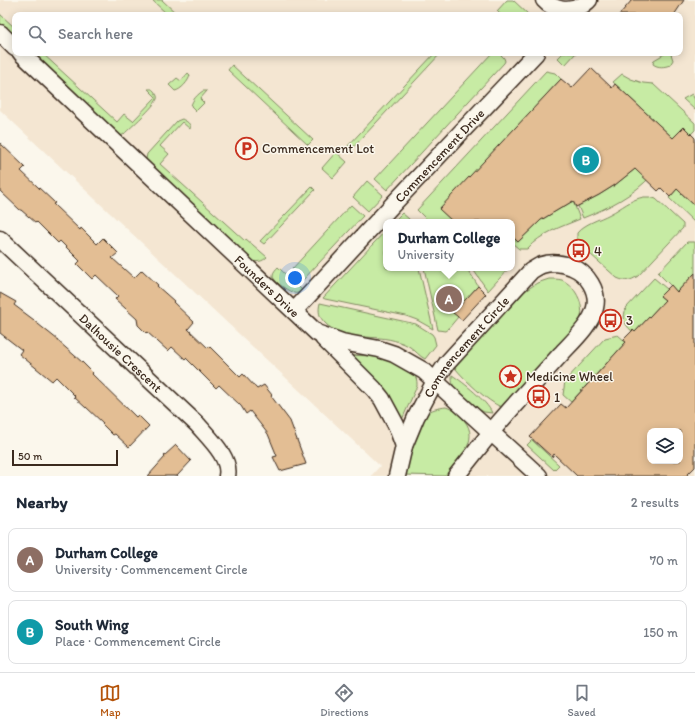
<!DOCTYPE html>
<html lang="en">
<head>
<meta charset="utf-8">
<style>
	body { margin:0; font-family:Itim,sans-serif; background:#f6f6f7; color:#1f2937 }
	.controls { position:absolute; right:12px; bottom:12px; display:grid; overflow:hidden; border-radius:8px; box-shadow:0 2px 10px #0003 }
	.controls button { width:36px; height:36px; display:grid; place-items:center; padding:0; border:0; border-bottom:1px solid #e0e1e3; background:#fff; color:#1f2937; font:20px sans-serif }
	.scale { position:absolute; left:12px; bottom:10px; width:106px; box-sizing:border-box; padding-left:4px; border:2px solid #3b2a1e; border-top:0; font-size:11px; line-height:14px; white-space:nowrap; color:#3b2a1e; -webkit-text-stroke:3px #fbf7ec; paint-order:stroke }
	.you { position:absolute; left:295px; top:278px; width:14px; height:14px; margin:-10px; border:3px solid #fff; border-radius:50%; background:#1a73e8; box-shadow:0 0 0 6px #1a73e833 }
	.badge { display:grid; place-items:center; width:26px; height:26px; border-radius:50%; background:#b45309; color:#fff; font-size:13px; font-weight:700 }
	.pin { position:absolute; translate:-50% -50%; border:2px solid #fff; box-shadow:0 1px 4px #0006 }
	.popup { position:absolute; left:383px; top:219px; width:132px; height:52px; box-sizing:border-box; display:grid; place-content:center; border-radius:8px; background:#fff; filter:drop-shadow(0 1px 3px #0005); font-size:13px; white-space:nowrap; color:#747a83 }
	.popup b { font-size:15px; color:#1f2937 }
	.popup::after { content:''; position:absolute; left:50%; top:100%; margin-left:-8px; border:8px solid transparent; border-top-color:#fff }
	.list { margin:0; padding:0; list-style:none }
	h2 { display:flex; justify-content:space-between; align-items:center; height:52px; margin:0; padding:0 16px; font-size:17px }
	h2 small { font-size:13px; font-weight:400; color:#747a83 }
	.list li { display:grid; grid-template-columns:26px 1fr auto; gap:12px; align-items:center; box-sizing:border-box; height:64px; margin:0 8px 8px; padding:0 8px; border:1px solid #e0e1e3; border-radius:8px }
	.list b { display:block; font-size:15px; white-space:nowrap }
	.list p { margin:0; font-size:13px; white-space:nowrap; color:#747a83 }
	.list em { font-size:13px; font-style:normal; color:#747a83 }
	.icon { flex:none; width:22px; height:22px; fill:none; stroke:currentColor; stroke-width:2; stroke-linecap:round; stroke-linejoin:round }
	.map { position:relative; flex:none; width:695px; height:476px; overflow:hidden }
	.search { position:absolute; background:#fff; box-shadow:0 2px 10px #0003; left:12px; right:12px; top:12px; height:44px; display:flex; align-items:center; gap:10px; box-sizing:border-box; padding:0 14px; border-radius:8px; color:#747a83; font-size:15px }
	.sheet { height:196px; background:#fff }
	nav { display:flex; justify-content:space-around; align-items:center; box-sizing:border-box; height:56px; border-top:1px solid #e0e1e3; background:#fff; font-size:11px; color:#747a83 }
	nav a { display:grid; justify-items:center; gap:2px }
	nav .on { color:#b45309 }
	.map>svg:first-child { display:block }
	.built { fill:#f4e6d2; fill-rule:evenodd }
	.green { fill:#c7eba4; stroke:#818a61 }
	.building { fill:#e3be94; stroke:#3b2a1e; fill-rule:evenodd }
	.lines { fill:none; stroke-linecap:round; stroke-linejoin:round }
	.minor-casing { stroke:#3b2a1e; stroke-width:19 }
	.minor { stroke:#fbf7ec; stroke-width:16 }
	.labels { text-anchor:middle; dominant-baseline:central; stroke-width:3; stroke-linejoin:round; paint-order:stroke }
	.poi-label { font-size:13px; fill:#3b2a1e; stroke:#fbf7ec; text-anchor:start }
	.street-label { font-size:13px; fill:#3b2a1e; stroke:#fbf7ec }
</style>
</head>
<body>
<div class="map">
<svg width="695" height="476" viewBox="0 0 695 476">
	<rect width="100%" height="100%" fill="#fbf7ec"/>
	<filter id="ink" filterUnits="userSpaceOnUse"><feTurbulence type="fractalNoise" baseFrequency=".025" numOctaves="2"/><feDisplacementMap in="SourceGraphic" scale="8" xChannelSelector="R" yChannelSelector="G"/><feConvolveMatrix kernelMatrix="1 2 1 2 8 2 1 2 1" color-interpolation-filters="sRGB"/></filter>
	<g filter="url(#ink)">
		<path class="built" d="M0 0H695V476H371L380 466 0 110ZM15 15H680V53H15ZM386 222H512V268H386ZM650 431H680V461H650Z"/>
		<path class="green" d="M152 0H162L178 15H168Z
			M507 0H513L529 15H501L497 11Z
			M0 14 15 28V39L0 25Z
			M29 53H42L117 122 124 114 133 121 156 97 148 89C152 89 151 88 154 91 156 94 158 96 157 99 154 107 131 127 124 134L121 136H117Z
			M435 53H441L349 152 345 149Z
			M492 53H499L504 58 505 61 504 63 387 190 375 179Z
			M563 53H576L565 65 558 58Z
			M666 53 671 54 673 60 670 65C665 67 658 68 653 64L654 60Z
			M232 65 313 140 308 145 228 70Z
			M546 71 555 73 561 79 440 209 453 222H429L417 210Z
			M188 73 190 75C189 81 181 90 175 91L169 85 177 78 181 81Z
			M622 74 631 79 643 83 653 84 695 123V130L691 134 684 127 673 138 613 82Z
			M203 91H207L200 99 204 103 196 111 191 106C192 100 198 94 203 91Z
			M692 94 695 100V110L683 99Z
			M182 119C186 121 192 124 190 129L182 122 160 146 169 154 160 164 245 241 246 239 267 257C262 262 258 262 252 261L148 164 146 159 147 154 177 121Z
			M336 152 347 162 333 178 322 168Z
			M635 169 652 175C634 195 608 208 583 218L578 206 599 195 615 185Z
			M367 181 383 195 368 211 353 197Z
			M312 187 315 190 264 244 260 241Z
			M677 189 695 206V223L669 198Z
			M644 197H650L656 199 683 224V228L638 276C630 281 626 282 617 278L581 246 577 240V233C585 223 599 220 610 214 622 208 631 199 644 197Z
			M573 201 580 219C561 227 541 233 527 249H519L512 243V239L513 238 518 242 541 220Z
			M351 205 363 216 303 280 292 269Z
			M402 213 409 219V222H393Z
			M386 230V268H419L433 329 417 320 406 316 325 299 323 298Z
			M687 242H695V273L677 292 658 273Z
			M278 267 302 290C300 292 297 294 294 293 288 291 272 281 273 275 273 272 276 269 278 267Z
			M424 268H466L472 276 478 286 454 313 458 317 448 329 445 331 438 330Z
			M472 268H509L488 291Z
			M654 278 667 289 660 296 665 300 635 332 633 330 632 331C623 324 623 317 626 308Z
			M549 279C553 279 558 279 562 280 575 286 584 303 581 317 580 320 578 323 576 326L501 407C487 401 465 380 455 368L525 291 537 283Z
			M320 303 416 324 432 334 434 337 436 345 425 359C419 356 416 351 410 347 407 345 403 343 399 342 375 333 344 343 325 323 319 317 318 311 320 303Z
			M618 335 626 342 571 402 563 395 565 381 605 338Z
			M348 355C358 356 369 355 380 357 389 359 407 367 414 374 417 378 417 382 417 386L401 422Z
			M452 375C463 382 487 401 492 413L484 412 480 410C473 404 458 393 453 385 452 382 452 379 452 375Z
			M446 407C454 410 459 413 464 420 481 441 458 460 445 476L404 475C409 460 415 425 426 414 431 409 439 408 446 407Z
			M532 440 559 465 554 470 527 445Z"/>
		<path class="building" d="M632 0H684L674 15H619Z
			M591 68 612 88 615 84 673 138 684 127 695 138V206L677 189 670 197 661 188 658 191 635 169 615 185 599 195 576 207 573 201 541 220 518 242 512 236V222H453L439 209 561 79 572 88Z
			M0 143 25 167 21 171 55 203 53 204 80 230 81 228 97 244 103 238 118 253 112 258 134 278 142 270 158 285 157 286 174 301 173 302 194 322 188 329 208 348 209 346 240 377 243 374 257 389 264 385 272 395 271 396 290 421 306 464 280 471 273 457 277 456 268 434 250 411 246 414 241 406 219 385 216 388 186 358 185 359 172 347 168 351 147 332 146 333 138 325 137 319 115 299 118 296 96 275 92 279 77 264 80 261 60 241 58 243 37 222 36 223 21 210H20L0 191Z
			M695 273V467L686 476H577L554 454 552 457 530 437 561 404 566 408 626 342 623 340 633 330 635 332 665 300 660 296 671 285 677 292ZM650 431H680V461H650Z
			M478 286 486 294 462 320 453 313Z
			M0 293 16 302 14 305 34 320H33L58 340V341L82 362 93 373 92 374 136 417 138 415 149 426 129 447 115 434 113 435 102 424 103 423 86 407V408L74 397 75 396 56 377 52 381 19 354 22 350 0 333Z
			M176 445 191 461 177 476H148L165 457 164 456Z"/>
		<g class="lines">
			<defs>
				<g id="minor">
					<path d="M544 0C553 10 569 13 581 6 584 5 586 2 589 0"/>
					<path d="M0 33 15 48"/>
					<path id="s1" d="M21 53 317 333 342 342 379 349 394 354 424 371 539 476"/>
					<path id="s2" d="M0 239 198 425C209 438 231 458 227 476"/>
					<path id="s3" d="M294 311 396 201 536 53"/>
					<path d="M323 338 374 389 382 399 396 425 404 446"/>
					<path id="s4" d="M397 476 404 446 416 417 435 381 447 363 531 271C535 269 538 266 542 265 551 262 563 263 572 267 587 273 599 291 595 308 591 325 572 342 561 354 542 375 522 396 504 417 487 436 472 457 456 476"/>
				</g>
			</defs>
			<use href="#minor" class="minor-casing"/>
			<use href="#minor" class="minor"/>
		</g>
	</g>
	<defs>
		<symbol id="parking-ring" viewBox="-11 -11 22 22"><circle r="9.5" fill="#fbf7ec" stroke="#c8321e" stroke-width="1.5"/><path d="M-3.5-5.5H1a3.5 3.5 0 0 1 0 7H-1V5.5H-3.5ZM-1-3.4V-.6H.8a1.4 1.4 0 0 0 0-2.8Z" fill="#c8321e"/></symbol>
		<symbol id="bus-ring" viewBox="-11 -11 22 22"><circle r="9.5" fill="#fbf7ec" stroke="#c8321e" stroke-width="1.5"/><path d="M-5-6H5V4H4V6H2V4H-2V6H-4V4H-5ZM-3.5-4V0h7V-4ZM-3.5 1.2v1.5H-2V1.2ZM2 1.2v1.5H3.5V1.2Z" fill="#c8321e"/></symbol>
		<symbol id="sight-ring" viewBox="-11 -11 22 22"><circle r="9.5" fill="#fbf7ec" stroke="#c8321e" stroke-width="1.5"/><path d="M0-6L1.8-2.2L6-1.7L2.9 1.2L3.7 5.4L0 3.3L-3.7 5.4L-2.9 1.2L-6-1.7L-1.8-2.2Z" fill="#c8321e"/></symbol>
	</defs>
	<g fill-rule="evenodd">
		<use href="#parking-ring" x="234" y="136" width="25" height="25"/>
		<use href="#bus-ring" x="566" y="238" width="25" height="25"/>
		<use href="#bus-ring" x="598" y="308" width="25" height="25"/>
		<use href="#sight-ring" x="498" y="364" width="25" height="25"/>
		<use href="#bus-ring" x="526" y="384" width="25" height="25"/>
	</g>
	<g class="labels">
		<g class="poi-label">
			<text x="262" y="148">Commencement Lot</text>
			<text x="594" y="251">4</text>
			<text x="626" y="320">3</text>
			<text x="526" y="376">Medicine Wheel</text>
			<text x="554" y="397">1</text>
		</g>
		<g class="street-label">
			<text stroke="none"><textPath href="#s3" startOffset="213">Commencement Drive</textPath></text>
			<text stroke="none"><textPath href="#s1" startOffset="339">Founders Drive</textPath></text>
			<text stroke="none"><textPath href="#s4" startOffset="149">Commencement Circle</textPath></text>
			<text stroke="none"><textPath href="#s2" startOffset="166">Dalhousie Crescent</textPath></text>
		</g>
	</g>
</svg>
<div class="controls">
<button><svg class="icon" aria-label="layers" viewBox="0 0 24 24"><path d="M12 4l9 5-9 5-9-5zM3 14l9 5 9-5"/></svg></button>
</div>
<div class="scale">50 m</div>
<div class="you"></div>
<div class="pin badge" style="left:449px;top:299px;background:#8d6e63">A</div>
<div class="popup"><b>Durham College</b>University</div>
<div class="pin badge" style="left:586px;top:160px;background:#0f9aa8">B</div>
<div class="search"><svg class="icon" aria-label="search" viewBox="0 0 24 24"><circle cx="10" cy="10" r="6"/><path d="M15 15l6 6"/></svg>Search here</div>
</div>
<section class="sheet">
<h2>Nearby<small>2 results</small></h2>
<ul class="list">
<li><span class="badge" style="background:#8d6e63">A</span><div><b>Durham College</b><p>University · Commencement Circle</p></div><em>70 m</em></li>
<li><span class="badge" style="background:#0f9aa8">B</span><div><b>South Wing</b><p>Place · Commencement Circle</p></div><em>150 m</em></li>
</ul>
</section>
<nav>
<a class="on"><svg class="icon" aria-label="map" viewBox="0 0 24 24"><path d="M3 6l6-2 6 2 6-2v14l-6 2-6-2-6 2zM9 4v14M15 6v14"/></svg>Map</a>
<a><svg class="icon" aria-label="directions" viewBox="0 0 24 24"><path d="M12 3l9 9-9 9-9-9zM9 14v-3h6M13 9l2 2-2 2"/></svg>Directions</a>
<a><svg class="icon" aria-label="saved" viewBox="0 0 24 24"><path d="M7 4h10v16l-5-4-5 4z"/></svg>Saved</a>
</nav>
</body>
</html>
